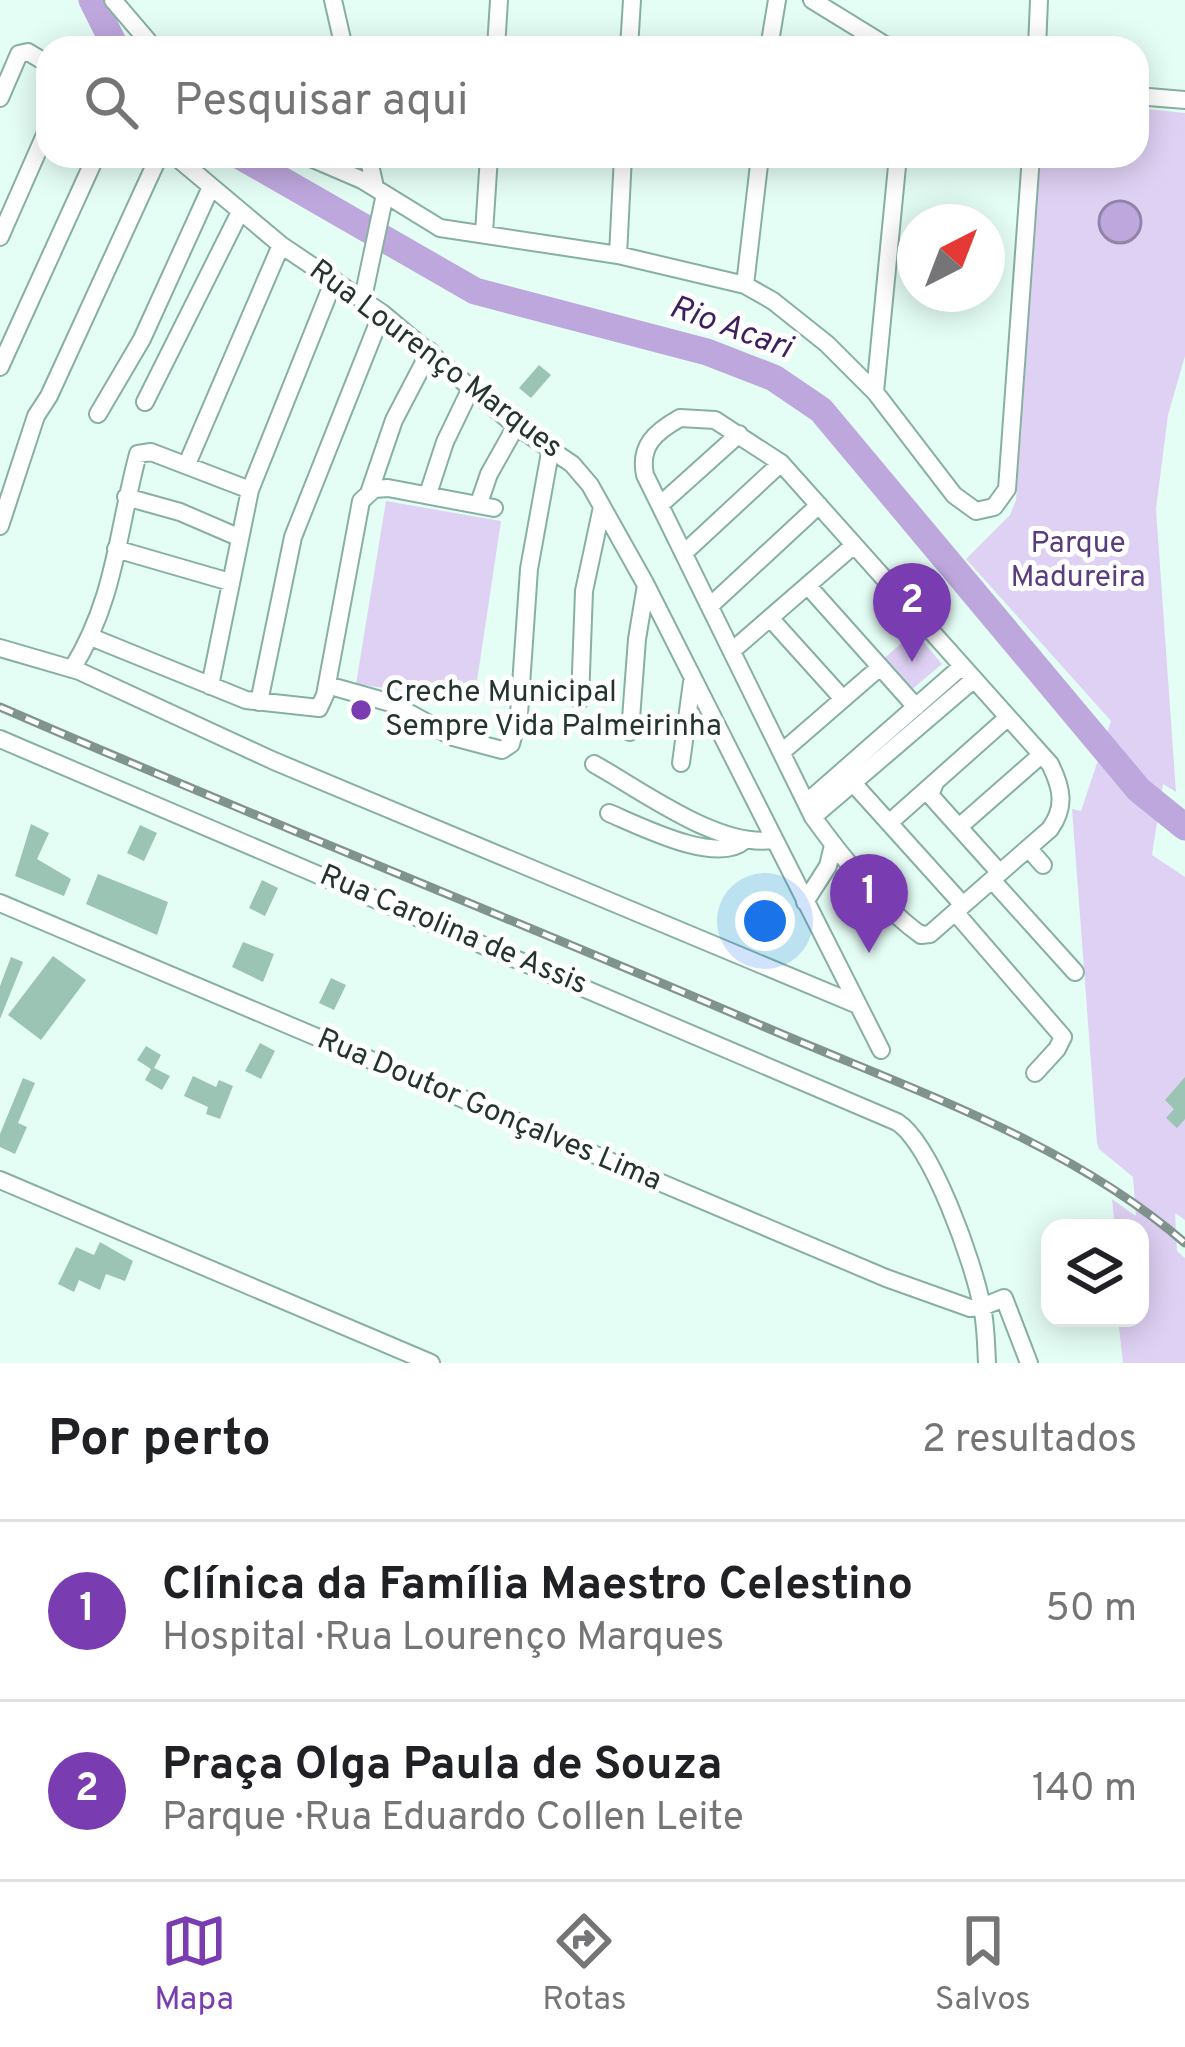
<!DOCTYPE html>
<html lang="pt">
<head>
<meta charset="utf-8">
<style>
	body { margin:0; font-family:Overpass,sans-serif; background:#f2f2f2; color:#202124 }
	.controls { position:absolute; right:36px; bottom:36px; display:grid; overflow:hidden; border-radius:24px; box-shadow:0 6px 30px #0003 }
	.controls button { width:108px; height:108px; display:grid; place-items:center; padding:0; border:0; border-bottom:3px solid #e0e0e0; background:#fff; color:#202124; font:60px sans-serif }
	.compass { position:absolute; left:897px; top:204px; width:108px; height:108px; border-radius:50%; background:#fff; box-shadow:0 6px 30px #0003; rotate:42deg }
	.you { position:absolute; left:765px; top:921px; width:42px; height:42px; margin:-30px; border:9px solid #fff; border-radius:50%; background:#1a73e8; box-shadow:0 0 0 18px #1a73e833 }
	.badge { display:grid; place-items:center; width:78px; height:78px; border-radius:50%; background:#793cb1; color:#fff; font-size:39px; font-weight:700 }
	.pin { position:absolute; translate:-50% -99px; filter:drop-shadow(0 3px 6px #0008) }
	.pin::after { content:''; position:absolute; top:63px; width:42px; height:36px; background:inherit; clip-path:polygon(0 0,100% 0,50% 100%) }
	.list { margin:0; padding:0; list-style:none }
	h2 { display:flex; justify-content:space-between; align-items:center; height:156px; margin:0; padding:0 48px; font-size:51px }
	h2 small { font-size:39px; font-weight:400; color:#757577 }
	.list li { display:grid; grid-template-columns:78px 1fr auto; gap:36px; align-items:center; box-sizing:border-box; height:180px; padding:0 48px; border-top:3px solid #e0e0e0 }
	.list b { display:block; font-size:45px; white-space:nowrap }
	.list p { margin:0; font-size:39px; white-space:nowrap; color:#757577 }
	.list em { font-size:39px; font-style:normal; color:#757577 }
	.icon { flex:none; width:66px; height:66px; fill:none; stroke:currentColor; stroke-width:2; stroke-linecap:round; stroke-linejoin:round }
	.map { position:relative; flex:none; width:1185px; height:1363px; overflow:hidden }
	.search { position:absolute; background:#fff; box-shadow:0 6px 30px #0003; left:36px; right:36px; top:36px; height:132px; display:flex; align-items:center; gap:30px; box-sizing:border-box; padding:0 42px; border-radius:36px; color:#757577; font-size:45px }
	.sheet { height:516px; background:#fff }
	nav { display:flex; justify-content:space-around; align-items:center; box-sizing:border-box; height:168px; border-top:3px solid #e0e0e0; background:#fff; font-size:33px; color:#757577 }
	nav a { display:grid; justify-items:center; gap:6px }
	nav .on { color:#793cb1 }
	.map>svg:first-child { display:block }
	.green { fill:#dfd1f4 }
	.water { fill:#bea7dd; stroke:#9085a9; stroke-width:3 }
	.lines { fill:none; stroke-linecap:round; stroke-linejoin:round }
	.river { stroke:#bea7dd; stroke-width:27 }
	.building { fill:#9bc4b5 }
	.street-casing { stroke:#87b0a2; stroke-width:20 }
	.street { stroke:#fff; stroke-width:16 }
	.rail-casing { stroke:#80948d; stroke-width:9 }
	.rail { stroke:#fff; stroke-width:4.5; stroke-dasharray:14; stroke-linecap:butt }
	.poi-dot { fill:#793cb1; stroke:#fff; stroke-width:4.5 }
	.labels { text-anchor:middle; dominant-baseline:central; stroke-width:10; stroke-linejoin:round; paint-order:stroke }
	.street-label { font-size:30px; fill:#24352f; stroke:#fff }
	.park-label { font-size:30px; fill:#5b3c7d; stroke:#fff }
	.poi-label { font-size:30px; fill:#24352f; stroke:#fff; text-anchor:start }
	.water-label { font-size:33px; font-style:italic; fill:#3f1e5e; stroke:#fff }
</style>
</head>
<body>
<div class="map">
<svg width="1185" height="1363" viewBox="0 0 1185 1363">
	<rect width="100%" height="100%" fill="#e5fef5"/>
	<path class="green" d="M1137 108 1185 113V356L1168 415 1156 509 1176 792 1163 784 1152 855 1185 877V1220L1175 1213 1177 1251 1185 1258V1363H1123L1118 1318H1140V1228H1115L1112 1199 1136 1216 1133 1177 1099 1149 1097 1143 1072 809 1081 811 1111 721 966 559 1010 515 1016 500 1040 156H1137Z
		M386 501 501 521 474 701 356 684Z
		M915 632 942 664 910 691 882 660Z"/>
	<path class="water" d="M1099 222a21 21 0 1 1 42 0a21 21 0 1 1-42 0Z"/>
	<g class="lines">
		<path class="river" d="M92 0 116 48
			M240 156 475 291 707 352 774 378 821 410 1139 790 1185 827"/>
	</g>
	<path class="building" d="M539 365 551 375 531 398 519 388Z
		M31 824 49 833 37 859 71 879 64 896 15 876Z
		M140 825 157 833 144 861 127 853Z
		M98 874 168 902 157 935 86 904Z
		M262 880 278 888 265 916 249 908Z
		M243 942 274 954 263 982 232 967Z
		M53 956 86 980 41 1040 8 1015Z
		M11 957 23 962 0 1019V986Z
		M331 978 346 985 334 1010 319 1003Z
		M260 1043 275 1051 261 1079 245 1071Z
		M146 1046 161 1055 154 1068 170 1076 162 1090 145 1080 151 1069 137 1060Z
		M193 1076 216 1087 219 1080 233 1086 220 1119 206 1114 208 1107 184 1096Z
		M1185 1077V1119L1177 1128 1166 1118 1174 1109 1165 1100Z
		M23 1078 35 1083 18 1123 27 1127 15 1154 0 1147V1134Z
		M100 1242 133 1261 125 1281 106 1274 100 1290 79 1280 74 1292 58 1284 76 1247 94 1255Z"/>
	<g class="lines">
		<defs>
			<path id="street" d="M113 0 154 48
				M333 0 344 48
				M812 0 890 48
				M496 48 499 0
				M629 48 632 0
				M769 48 777 0
				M1037 48 1039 0
				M1137 96 1185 100
				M0 98 19 54 28 52 48 64
				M175 156 281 245 382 313 516 426 572 464 590 485 646 585 881 1050
				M306 156 362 180 440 228 618 255 745 285 773 301 827 344 875 392 954 495 976 511 994 507 1007 489 1031 156
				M368 156 375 187
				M484 233 489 156
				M0 237 48 128
				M618 255 623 156
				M745 285 760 156
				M363 298 385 194
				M0 367 96 156
				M875 392 898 156
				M145 402 240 212
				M98 414 142 339 211 187
				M680 418 715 420 781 463 1050 764C1062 788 1066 807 1050 829L930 934 921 935C883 908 841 856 813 817L645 475C639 446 655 432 680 418Z
				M187 464 281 245
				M369 493 394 420 430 351
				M428 494 445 442 471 388
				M126 497 180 512 238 537
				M479 503 489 474 516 426
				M660 505 739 434
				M0 526 36 416 49 396 159 156
				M116 549 230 582
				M684 553 781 463
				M808 586 916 707
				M710 606 819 505
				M770 618 843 699
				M91 637 246 700 319 708 325 695 361 501 374 489 388 488 494 508
				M0 648 79 671 274 761 858 1005
				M733 650 854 545
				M72 669C116 598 117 532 138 454L151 452 250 490
				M327 685 391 703 453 737 502 750 511 744 519 714 529 569 551 447
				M210 686 250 490 334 280
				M580 700 584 591 602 507
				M259 702 293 537 382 313
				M630 732 637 639 646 585
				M0 739 897 1122C932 1144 974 1264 982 1307 986 1325 986 1345 987 1363
				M782 752 880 667
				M681 763 692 682
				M594 764C641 790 718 848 772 840
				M853 783 963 905
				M935 783 930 795 1000 873
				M806 803 960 668
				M609 813C640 826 716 865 744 841
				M813 817 972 681
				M889 823 1006 719
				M959 827 1041 755
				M1028 848 1043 865
				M992 880 1075 972
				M805 902 828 866 833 845
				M0 903 886 1278 970 1308 982 1307 1004 1298 1029 1363
				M955 912 1063 1037 1057 1049 1035 1073
				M0 1180 431 1363"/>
		</defs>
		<use href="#street" class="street-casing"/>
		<use href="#street" class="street"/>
		<defs>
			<path id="rail" d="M0 707C254 817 511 918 765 1027 907 1088 1068 1141 1185 1243"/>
		</defs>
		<use href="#rail" class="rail-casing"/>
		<use href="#rail" class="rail"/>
	</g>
	<circle class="poi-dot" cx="361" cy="710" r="12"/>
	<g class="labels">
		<g class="street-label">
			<text transform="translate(435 360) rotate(37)">Rua Lourenço Marques</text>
			<text transform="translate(453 931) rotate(23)">Rua Carolina de Assis</text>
			<text transform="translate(489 1111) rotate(23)">Rua Doutor Gonçalves Lima</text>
		</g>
		<g class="park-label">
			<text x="1078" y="544">Parque<tspan x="1078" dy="34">Madureira</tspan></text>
		</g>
		<g class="poi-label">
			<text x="385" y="693">Creche Municipal<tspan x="385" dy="34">Sempre Vida Palmeirinha</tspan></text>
		</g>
		<g class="water-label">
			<text transform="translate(730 329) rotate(20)">Rio Acari</text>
		</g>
	</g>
</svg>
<div class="controls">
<button><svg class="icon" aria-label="layers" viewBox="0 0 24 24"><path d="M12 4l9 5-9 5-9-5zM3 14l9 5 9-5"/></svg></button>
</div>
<svg class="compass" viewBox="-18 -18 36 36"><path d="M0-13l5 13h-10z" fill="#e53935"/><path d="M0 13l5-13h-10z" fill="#757577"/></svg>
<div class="you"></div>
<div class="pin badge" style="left:869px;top:953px">1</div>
<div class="pin badge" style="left:912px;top:662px">2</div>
<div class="search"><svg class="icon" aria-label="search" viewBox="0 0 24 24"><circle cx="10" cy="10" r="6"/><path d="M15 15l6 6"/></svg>Pesquisar aqui</div>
</div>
<section class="sheet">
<h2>Por perto<small>2 resultados</small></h2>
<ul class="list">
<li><span class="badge">1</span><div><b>Clínica da Família Maestro Celestino</b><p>Hospital · Rua Lourenço Marques</p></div><em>50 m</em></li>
<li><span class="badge">2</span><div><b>Praça Olga Paula de Souza</b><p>Parque · Rua Eduardo Collen Leite</p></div><em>140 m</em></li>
</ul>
</section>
<nav>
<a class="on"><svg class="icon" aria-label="map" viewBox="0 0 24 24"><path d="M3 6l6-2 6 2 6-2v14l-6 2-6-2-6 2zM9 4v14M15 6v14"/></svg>Mapa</a>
<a><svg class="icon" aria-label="directions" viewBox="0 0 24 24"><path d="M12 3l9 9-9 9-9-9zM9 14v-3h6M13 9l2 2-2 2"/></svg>Rotas</a>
<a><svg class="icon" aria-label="saved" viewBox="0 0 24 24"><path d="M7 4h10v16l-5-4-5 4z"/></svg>Salvos</a>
</nav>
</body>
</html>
